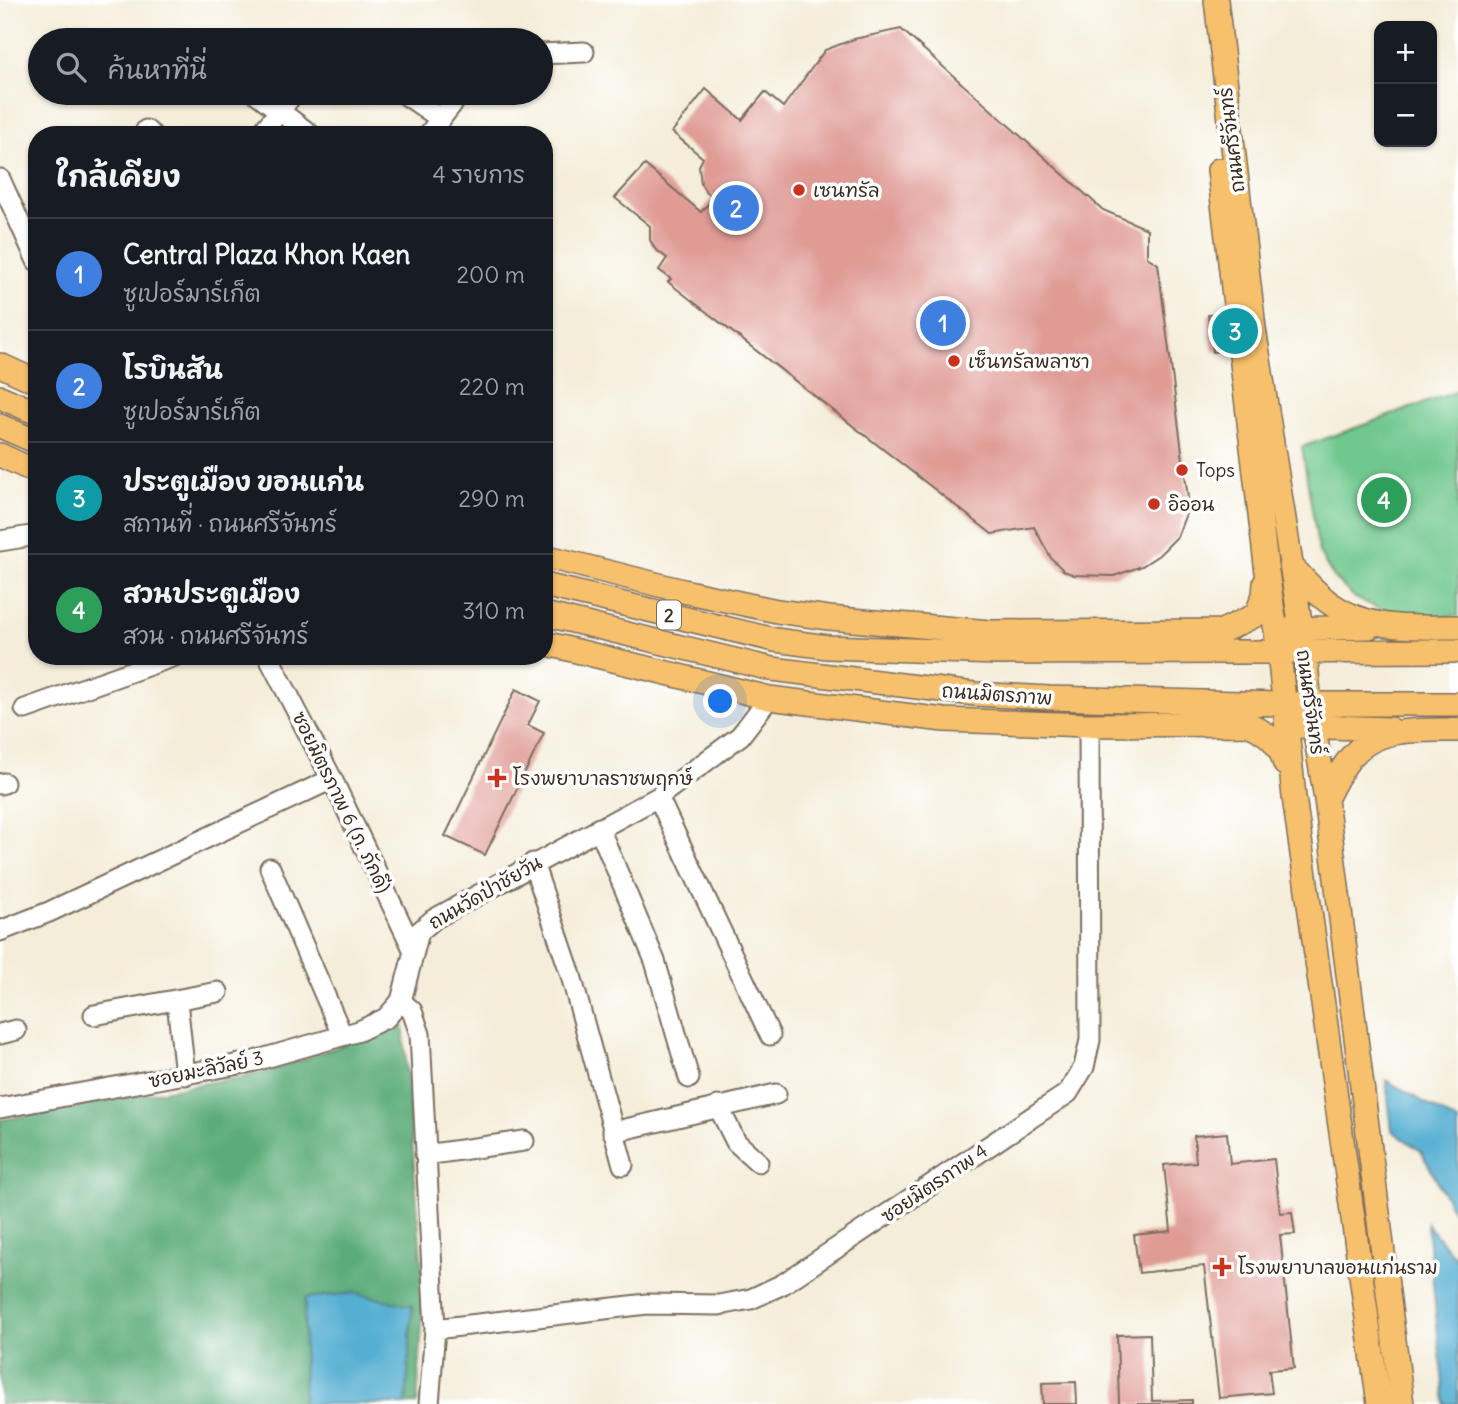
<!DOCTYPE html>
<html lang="th">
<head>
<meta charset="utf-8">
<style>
	body { margin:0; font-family:Delius,"Playpen Sans Thai",sans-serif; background:#242831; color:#f1f3f6 }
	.controls { position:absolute; right:21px; top:21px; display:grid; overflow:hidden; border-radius:14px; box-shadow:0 2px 5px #0004 }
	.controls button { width:63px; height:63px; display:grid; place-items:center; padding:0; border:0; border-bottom:2px solid #363941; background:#171b24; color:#f1f3f6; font:35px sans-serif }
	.you { position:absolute; left:721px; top:702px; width:24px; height:24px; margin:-18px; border:5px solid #fff; border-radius:50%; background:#1a73e8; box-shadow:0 0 0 10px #1a73e833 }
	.badge { display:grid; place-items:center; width:46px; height:46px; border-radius:50%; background:#c8321e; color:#fff; font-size:23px; font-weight:700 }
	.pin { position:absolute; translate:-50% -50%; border:4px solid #fff; box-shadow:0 2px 7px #0006 }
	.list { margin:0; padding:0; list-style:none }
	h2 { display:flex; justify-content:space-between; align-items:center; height:91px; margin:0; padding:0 28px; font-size:30px }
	h2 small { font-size:23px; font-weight:400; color:#9ea1a6 }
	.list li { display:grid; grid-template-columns:46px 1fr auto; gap:21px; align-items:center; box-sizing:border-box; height:112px; padding:0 28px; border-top:2px solid #363941 }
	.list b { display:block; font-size:26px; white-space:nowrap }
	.list p { margin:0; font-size:23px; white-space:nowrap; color:#9ea1a6 }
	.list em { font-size:23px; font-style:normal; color:#9ea1a6 }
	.icon { flex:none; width:38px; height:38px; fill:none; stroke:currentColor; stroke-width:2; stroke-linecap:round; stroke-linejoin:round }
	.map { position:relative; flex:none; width:1458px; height:1404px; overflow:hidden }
	.search { position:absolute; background:#171b24; box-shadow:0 2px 5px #0004; left:28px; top:28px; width:525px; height:77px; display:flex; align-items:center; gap:18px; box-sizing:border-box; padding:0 24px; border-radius:38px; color:#9ea1a6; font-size:26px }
	.panel { position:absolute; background:#171b24; box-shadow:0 2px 5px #0004; left:28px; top:126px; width:525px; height:539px; border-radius:28px }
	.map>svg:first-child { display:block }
	.green { fill:#70c88e; stroke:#567956; stroke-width:2 }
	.forest { fill:#5cac79; stroke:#4c6b4c; stroke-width:2 }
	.water { fill:#54afd2; stroke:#486c78; stroke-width:2 }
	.building { fill:#e09b95 }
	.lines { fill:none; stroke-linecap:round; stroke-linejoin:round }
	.minor-casing { stroke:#7c6e5f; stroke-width:23 }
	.major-casing { stroke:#7c6e5f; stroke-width:26 }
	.minor { stroke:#fff; stroke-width:19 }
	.major { stroke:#f7c06c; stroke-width:23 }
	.poi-dot { fill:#c8321e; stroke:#fff; stroke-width:2.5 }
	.labels { text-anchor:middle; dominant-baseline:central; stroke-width:7; stroke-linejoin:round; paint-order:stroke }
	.shield { fill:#fff; stroke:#766a62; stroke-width:2 }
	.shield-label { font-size:18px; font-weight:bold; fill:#3b2a1e }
	.street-label { font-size:19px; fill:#3b2a1e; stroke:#fff }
	.poi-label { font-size:19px; fill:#3b2a1e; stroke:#fff; text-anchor:start }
</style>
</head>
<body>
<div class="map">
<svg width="1458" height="1404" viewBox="0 0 1458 1404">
	<rect width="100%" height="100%" fill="#fff"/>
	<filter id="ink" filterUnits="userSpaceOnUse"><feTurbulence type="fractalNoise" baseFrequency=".0143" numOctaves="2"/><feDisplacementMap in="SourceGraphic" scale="14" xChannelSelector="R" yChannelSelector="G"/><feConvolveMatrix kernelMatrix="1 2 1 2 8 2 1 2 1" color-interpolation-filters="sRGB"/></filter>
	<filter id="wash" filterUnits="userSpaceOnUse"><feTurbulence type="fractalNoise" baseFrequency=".00686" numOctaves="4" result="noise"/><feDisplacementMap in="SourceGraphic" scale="28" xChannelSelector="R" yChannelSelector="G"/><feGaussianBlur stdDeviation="1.57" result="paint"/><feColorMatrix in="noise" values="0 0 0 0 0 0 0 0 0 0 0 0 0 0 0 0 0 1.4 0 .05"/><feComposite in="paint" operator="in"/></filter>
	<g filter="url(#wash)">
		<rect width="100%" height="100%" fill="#f4edd9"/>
		<path class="green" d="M1458 391V616H1395L1355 598 1335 579 1319 553 1302 447Z"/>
		<path class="forest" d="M403 1023 424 1294 417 1404H406L412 1306 305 1298 303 1404H0V1120L268 1072Z"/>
		<path class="water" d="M1386 1080 1458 1122V1220L1421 1151 1392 1131Z
			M1427 1224 1458 1261V1404H1445Z
			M355 1293 412 1306 406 1404H303L305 1298Z"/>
		<g id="blocks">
			<path class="building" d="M901 29 1103 210 1147 229V257L1158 264 1189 506 1177 537 1159 555 1142 566 1114 576 1074 575 1064 571 1051 558 1034 527 992 534 668 282 671 279 659 270 667 258 655 249 650 240V226L615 198 645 165 701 212 714 198 706 192 701 184 699 166 703 158 672 132 706 89 742 120 765 92 783 107 825 50 854 39Z
				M1258 309 1263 346 1213 352 1208 315Z
				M516 689 540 701 528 725 544 733 485 855 445 836Z
				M1227 1133 1230 1164 1274 1159 1280 1213 1292 1212 1295 1234 1280 1235 1294 1368 1269 1370 1272 1393 1219 1398 1204 1266 1139 1273 1134 1235 1171 1231 1164 1165 1196 1162 1194 1136Z
				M1150 1334 1152 1401 1192 1400V1404H1119L1117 1335Z
				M1076 1382 1077 1404H1043L1042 1383Z"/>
		</g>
	</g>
	<g filter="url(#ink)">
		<use href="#blocks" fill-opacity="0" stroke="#7c6e5f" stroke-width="2"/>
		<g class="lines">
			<defs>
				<path id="minor" d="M541 54 584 52
					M256 93 311 135
					M403 93 441 119
					M146 130 152 135
					M260 135 294 93
					M428 135 461 93
					M0 179 37 261
					M0 541 37 535
					M268 656 332 779 413 949
					M25 709 175 656
					M0 784 4 783
					M658 797 770 1035
					M599 828 655 961 689 1078
					M533 863 570 972 623 1165
					M270 868 342 1035
					M0 931 49 912 332 779
					M177 1001 185 1075
					M401 1001 412 1011 420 1034 435 1329 429 1404
					M94 1015 218 992
					M0 1034 16 1030
					M718 1106 736 1142 758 1162
					M0 1108 251 1062 359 1031 386 1018 401 1001 419 932 434 919 658 797 740 736 769 698
					M613 1132 776 1094
					M425 1155 524 1141
					M435 1329 647 1304 719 1305 751 1299 783 1284 1068 1093 1084 1067 1090 1040 1089 725"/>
				<path id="major" d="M1216 0 1254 328 1305 653 1310 704 1326 799 1402 1404
					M1219 170 1266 565 1279 652 1294 797 1379 1404
					M0 365 37 382
					M0 397 37 413
					M0 426 37 442
					M0 455 37 472
					M544 556 683 591 777 611 829 618 990 632 1222 631 1256 615 1264 595 1265 583
					M1292 567C1305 580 1317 594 1331 604 1369 631 1415 627 1458 627
					M544 585 775 640 828 647 997 653 1458 651
					M544 614 772 669 974 694 1049 698 1284 704H1458
					M1288 629 1369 627
					M544 643 769 698 944 720 1089 725 1249 724C1268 734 1279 742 1285 764
					M1298 726 1390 729
					M1326 799C1333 785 1340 770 1351 757 1377 726 1421 730 1458 730"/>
			</defs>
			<use href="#minor" class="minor-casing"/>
			<use href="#major" class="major-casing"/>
			<use href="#minor" class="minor"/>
			<use href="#major" class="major"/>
		</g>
	</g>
	<g class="poi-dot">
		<circle cx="799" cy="190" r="7"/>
		<circle cx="954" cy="361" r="7"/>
		<circle cx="1182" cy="470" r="7"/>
		<circle cx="1154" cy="504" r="7"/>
		<path d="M493.5 767.5h7v7h7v7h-7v7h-7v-7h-7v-7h7z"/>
		<path d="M1218.5 1256.5h7v7h7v7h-7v7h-7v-7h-7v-7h7z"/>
	</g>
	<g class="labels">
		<rect class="shield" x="657" y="600.5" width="24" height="29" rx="5"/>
		<g class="shield-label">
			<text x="669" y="615">2</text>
		</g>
		<g class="street-label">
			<text transform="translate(1231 140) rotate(-97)">ถนนศรีจันทร์</text>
			<text transform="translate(997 694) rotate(4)">ถนนมิตรภาพ</text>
			<text transform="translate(1311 702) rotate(82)">ถนนศรีจันทร์</text>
			<text transform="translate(342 802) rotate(64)">ซอยมิตรภาพ 6 (ภ. ภักดี)</text>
			<text transform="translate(485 892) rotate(-30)">ถนนวัดป่าชัยวัน</text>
			<text transform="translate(206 1069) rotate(-12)">ซอยมะลิวัลย์ 3</text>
			<text transform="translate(934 1183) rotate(-34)">ซอยมิตรภาพ 4</text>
		</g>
		<g class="poi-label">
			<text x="813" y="190">เซนทรัล</text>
			<text x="968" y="361">เซ็นทรัลพลาซา</text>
			<text x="1196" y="470">Tops</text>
			<text x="1168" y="504">อิออน</text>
			<text x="513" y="778">โรงพยาบาลราชพฤกษ์</text>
			<text x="1238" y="1267">โรงพยาบาลขอนแก่นราม</text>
		</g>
	</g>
</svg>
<div class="controls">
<button>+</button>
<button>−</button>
</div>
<div class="you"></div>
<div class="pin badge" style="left:943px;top:323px;background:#3f7fe0">1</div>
<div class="pin badge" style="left:736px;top:208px;background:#3f7fe0">2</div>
<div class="pin badge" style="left:1235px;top:331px;background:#0f9aa8">3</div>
<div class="pin badge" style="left:1384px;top:500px;background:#2e9e5b">4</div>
<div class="search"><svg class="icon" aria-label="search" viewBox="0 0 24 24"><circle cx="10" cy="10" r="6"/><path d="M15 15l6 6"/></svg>ค้นหาที่นี่</div>
<section class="panel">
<h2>ใกล้เคียง<small>4 รายการ</small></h2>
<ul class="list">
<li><span class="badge" style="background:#3f7fe0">1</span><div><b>Central Plaza Khon Kaen</b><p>ซูเปอร์มาร์เก็ต</p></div><em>200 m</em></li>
<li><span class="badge" style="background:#3f7fe0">2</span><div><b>โรบินสัน</b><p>ซูเปอร์มาร์เก็ต</p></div><em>220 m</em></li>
<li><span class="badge" style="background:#0f9aa8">3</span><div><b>ประตูเมือง ขอนแก่น</b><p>สถานที่ · ถนนศรีจันทร์</p></div><em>290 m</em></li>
<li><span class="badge" style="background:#2e9e5b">4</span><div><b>สวนประตูเมือง</b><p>สวน · ถนนศรีจันทร์</p></div><em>310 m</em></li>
</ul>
</section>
</div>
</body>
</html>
